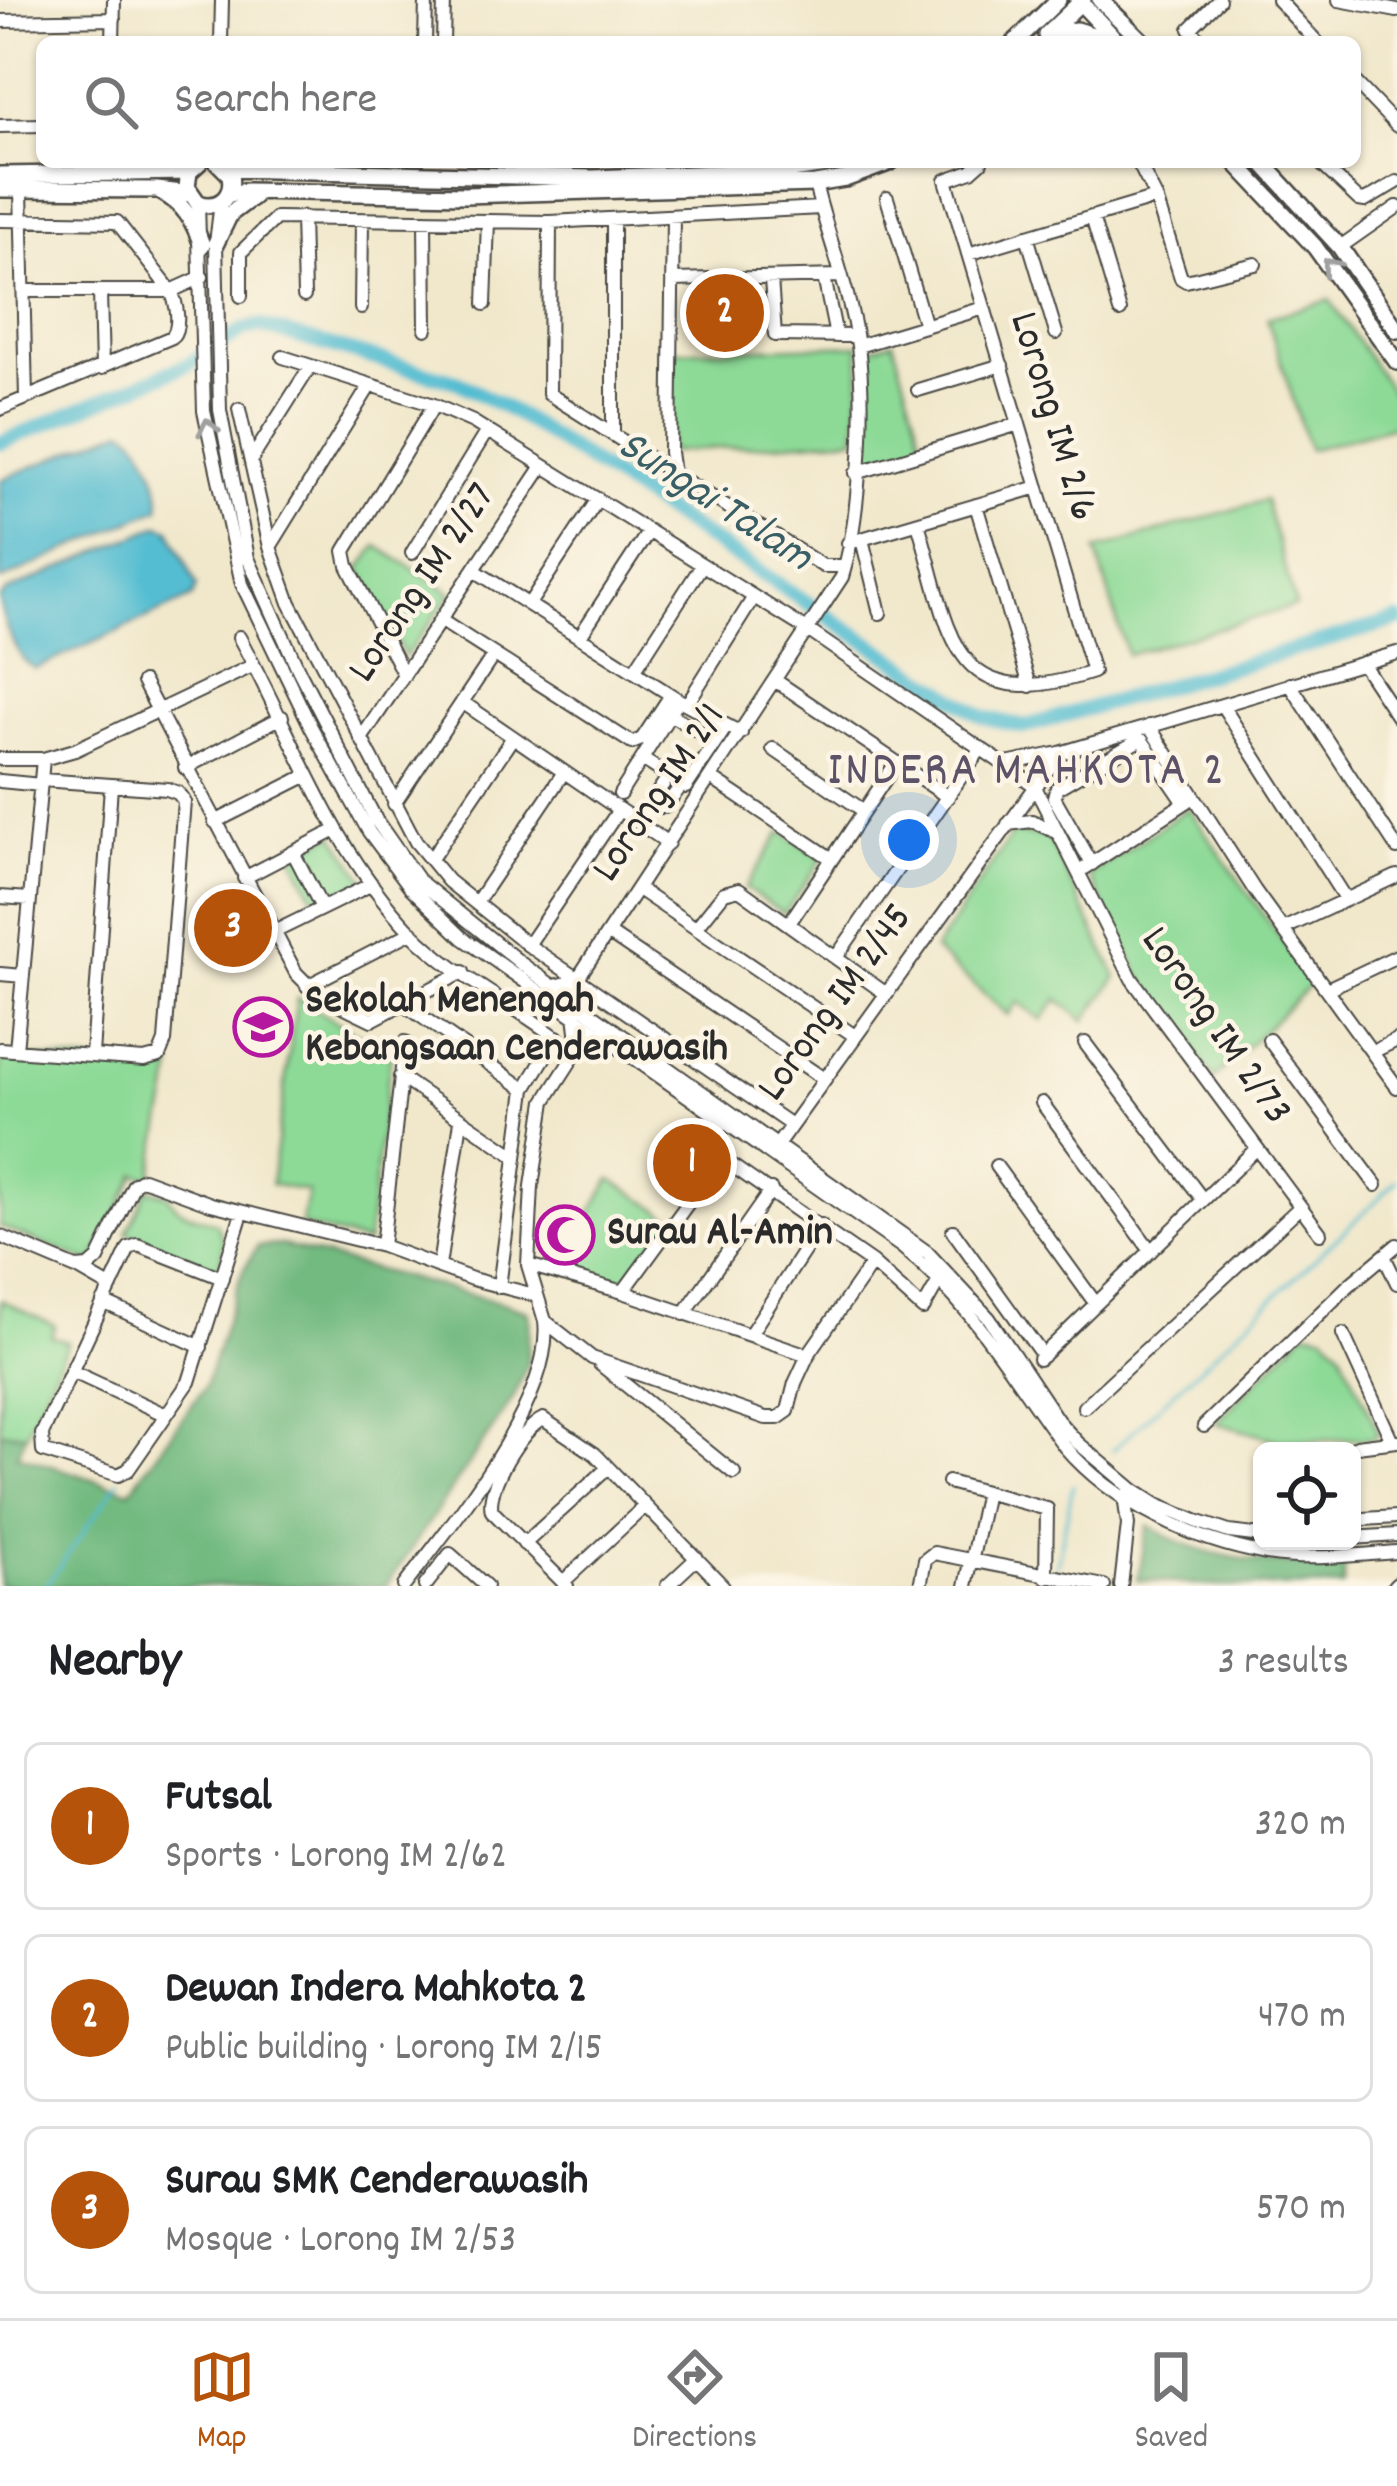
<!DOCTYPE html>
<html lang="en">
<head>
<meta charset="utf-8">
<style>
	body { margin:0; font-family:Dekko,sans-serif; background:#f2f2f2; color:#202124 }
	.controls { position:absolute; right:36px; bottom:36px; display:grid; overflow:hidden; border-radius:18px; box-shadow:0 3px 9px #0004 }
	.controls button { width:108px; height:108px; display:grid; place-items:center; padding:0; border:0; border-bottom:3px solid #e0e0e0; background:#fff; color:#202124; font:60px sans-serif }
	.you { position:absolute; left:909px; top:840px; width:42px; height:42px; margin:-30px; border:9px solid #fff; border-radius:50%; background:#1a73e8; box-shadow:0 0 0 18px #1a73e833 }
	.badge { display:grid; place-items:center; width:78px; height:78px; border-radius:50%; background:#b45309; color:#fff; font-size:39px; font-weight:700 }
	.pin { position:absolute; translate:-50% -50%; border:6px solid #fff; box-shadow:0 3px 12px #0006 }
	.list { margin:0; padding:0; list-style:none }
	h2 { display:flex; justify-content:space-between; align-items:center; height:156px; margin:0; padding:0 48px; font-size:51px }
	h2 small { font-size:39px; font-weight:400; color:#757577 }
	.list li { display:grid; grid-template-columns:78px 1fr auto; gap:36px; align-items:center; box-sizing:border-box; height:168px; margin:0 24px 24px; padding:0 24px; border:3px solid #e0e0e0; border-radius:18px }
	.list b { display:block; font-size:45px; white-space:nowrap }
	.list p { margin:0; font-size:39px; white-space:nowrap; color:#757577 }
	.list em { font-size:39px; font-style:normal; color:#757577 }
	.icon { flex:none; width:66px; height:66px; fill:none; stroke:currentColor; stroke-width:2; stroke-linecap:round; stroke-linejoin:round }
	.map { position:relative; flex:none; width:1397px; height:1586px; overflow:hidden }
	.search { position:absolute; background:#fff; box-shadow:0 3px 9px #0004; left:36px; right:36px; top:36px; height:132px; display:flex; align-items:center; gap:30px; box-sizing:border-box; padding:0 42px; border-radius:18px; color:#757577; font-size:45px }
	.sheet { height:732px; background:#fff }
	nav { display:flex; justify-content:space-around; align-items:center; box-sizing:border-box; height:168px; border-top:3px solid #e0e0e0; background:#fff; font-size:33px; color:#757577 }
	nav a { display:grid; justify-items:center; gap:6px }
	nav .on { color:#b45309 }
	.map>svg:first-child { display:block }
	.green { fill:#8dda97; stroke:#5c8261; stroke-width:3 }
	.forest { fill:#72ba80; stroke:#4e7256; stroke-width:3 }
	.water { fill:#54bdd1; stroke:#40747e; stroke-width:3 }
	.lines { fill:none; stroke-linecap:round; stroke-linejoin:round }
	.stream { stroke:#54bdd1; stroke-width:3 }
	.river { stroke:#54bdd1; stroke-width:15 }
	.minor-casing { stroke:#494743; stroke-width:16 }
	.major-casing { stroke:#494743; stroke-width:20 }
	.minor { stroke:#fff; stroke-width:12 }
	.major { stroke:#fff; stroke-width:15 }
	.oneway { stroke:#a0a0a0 }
	.labels { text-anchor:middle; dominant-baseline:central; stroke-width:9; stroke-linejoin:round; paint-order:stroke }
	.street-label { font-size:42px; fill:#2b2b2b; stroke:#fcf5e5 }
	.poi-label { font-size:42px; font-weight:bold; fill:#2b2b2b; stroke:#fcf5e5; text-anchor:start }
	.water-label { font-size:45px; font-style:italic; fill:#395e65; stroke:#fcf5e5 }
	.quarter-label { font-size:48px; letter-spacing:3px; fill:#5c5369; stroke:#fcf5e5 }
</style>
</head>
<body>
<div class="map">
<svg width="1397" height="1586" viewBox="0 0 1397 1586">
	<rect width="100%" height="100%" fill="#fcf5e5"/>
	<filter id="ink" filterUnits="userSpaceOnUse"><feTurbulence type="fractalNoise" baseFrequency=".00833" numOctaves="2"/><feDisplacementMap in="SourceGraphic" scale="24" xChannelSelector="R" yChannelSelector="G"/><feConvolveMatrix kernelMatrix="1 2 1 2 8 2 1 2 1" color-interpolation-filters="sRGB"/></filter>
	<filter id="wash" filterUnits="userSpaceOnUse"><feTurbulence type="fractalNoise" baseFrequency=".004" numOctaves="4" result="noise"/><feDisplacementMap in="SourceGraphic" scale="48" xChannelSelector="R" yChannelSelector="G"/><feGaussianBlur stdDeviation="2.7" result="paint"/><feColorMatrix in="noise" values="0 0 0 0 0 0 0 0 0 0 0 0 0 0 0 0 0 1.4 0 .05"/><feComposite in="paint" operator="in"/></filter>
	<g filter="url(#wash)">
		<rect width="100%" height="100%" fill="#f1e8cc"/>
		<path class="green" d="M1330 300 1397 400V425L1309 450 1267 318Z
			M893 341 924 447 865 462 869 349Z
			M859 345 860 387 855 438 670 452 671 351Z
			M1265 500 1296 606 1127 655 1096 550Z
			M377 546 452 593 405 657 360 569Z
			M1188 808 1312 983 1214 1079 1139 975 1089 876Z
			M781 832 823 858 784 914 745 888Z
			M1013 833 1048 837 1117 977 1085 1021 1058 999 1042 1020 1018 1002 1008 1015 934 950Z
			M334 834 367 883 317 903 292 855Z
			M297 998 391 1054 367 1243 301 1225 308 1192 271 1184Z
			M0 1055 173 1068 151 1178 136 1174 92 1263 0 1227Z
			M611 1179 674 1219 623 1288 569 1270 570 1258 582 1257 584 1224Z
			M147 1189 168 1195C175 1213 199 1217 216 1223L224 1242 219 1270 127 1233Z
			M1 1300 55 1326 51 1336 68 1342 26 1434 0 1432Z
			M1305 1331 1325 1334 1341 1351 1379 1433 1373 1438 1283 1442 1216 1423Z"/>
		<path class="forest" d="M282 1245 502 1303 527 1311 530 1319 527 1365 514 1397 386 1586H0V1432L26 1434 17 1455 130 1491 205 1387 242 1272 258 1246Z
			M1148 1526C1208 1562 1276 1565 1344 1565V1586H1221L1138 1580Z"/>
		<path class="water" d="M124 429C144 439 164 486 159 508L0 581V480Z
			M160 525 170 529 197 586 193 597 35 669C17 660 0 618 0 598L6 592Z"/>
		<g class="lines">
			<path class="stream" d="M1113 1450 1397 1181
				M1057 1566 1073 1485
				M46 1586 119 1481"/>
			<path class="river" d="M0 443 189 364 245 329 260 326 458 382 518 415 983 717 1024 727 1397 620"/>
		</g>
	</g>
	<g filter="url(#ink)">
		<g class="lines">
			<defs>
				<path id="minor" d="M1278 0 1317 42
					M1339 0 1397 11
					M0 21 114 19
					M113 42 114 0
					M221 42 222 0
					M425 42 426 0
					M443 42 444 0
					M1203 42 1190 29 1219 0
					M1355 82 1397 126
					M0 126 42 125
					M1138 162 1156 198 1181 278 1186 281 1255 264
					M1319 162 1359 200 1365 201 1397 182
					M21 190 26 398
					M887 198 925 326
					M221 202 216 243 220 410 248 558 299 671 376 820 418 880 523 965 927 1252 989 1318 1058 1421 1078 1443 1135 1491 1157 1505 1196 1521 1229 1532 1262 1536
					M198 203 204 411 242 584 311 727 369 832 411 888 463 938 902 1247C975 1306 1010 1373 1065 1447 1114 1504 1193 1541 1267 1554 1310 1561 1354 1555 1397 1552
					M302 217 304 296
					M1092 217 1120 311
					M613 219V434
					M0 220 117 222 171 291C177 304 181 326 172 337L0 409
					M425 220 426 329
					M550 222 549 394 673 473 670 452 673 217
					M1027 236 1056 333
					M1340 247 1397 207
					M968 254 1156 198
					M824 277 836 336
					M771 279 775 335 856 336
					M672 280 839 276
					M24 291H171L202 277
					M100 293 102 368
					M241 296V252L276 218 550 222 821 208
					M485 304 488 221
					M361 308 362 219
					M858 346 984 308
					M283 357 434 405 473 422 809 631 1034 785 1132 979 1320 1233
					M918 390 1002 365
					M239 409 270 547 290 603 416 842 448 881 528 945 791 1125
					M251 460 310 367
					M673 473 823 566H845
					M856 473 1019 424
					M976 505 1030 686
					M918 523C951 632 948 719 1093 672L946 180 971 171 981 162
					M862 539 880 613
					M848 543 1038 487
					M270 547 369 387
					M412 553 487 431
					M474 570 679 700 741 733
					M529 604 598 499
					M440 620 632 743 642 739 671 695
					M580 636 649 531
					M239 637C294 737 330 847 411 932 458 980 524 1009 575 1052
					M1362 663 1397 716
					M634 671 702 565
					M404 675 348 566 345 551 434 405
					M776 681 948 797
					M143 682 296 973 316 993 372 1020 463 972
					M1290 684 1397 848
					M462 702 668 843
					M687 704 754 597
					M1222 705 1346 900
					M670 714 716 742
					M1149 726 1255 891 1397 1087
					M361 739 543 466
					M773 749 864 811
					M0 759H43L75 750 252 666
					M642 759 686 787 726 727
					M1006 764 1060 753 1397 653
					M185 768 282 717
					M711 778 832 859
					M0 781 41 785
					M620 794 679 700
					M394 804 493 656
					M648 807H665L681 786
					M215 822 306 776
					M638 822 668 777
					M1008 824 1032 821 1054 831
					M293 852 322 908
					M431 859 513 737
					M1092 864 1054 797 1057 788 1141 739 1185 803
					M1085 868 1188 801
					M244 878 336 830
					M638 889 855 1036
					M0 897 30 899
					M476 903 564 772
					M790 922 896 763
					M696 928 724 893 739 889 885 993
					M1283 929 1397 876
					M272 933 372 884
					M608 933 824 1079
					M528 945 619 810
					M837 956 981 748
					M0 974 23 976
					M307 986 412 932
					M554 986 576 981 842 577C860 520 866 405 858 346 850 292 828 237 815 184
					M1327 989 1397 956
					M405 1005 525 1089
					M575 1015 579 1048 545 1101 532 1186 528 1265 545 1321 592 1358 766 1418H778L788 1411 795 1383 808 1355 872 1263
					M1269 1040 1376 1185
					M1085 1043 1203 1200
					M0 1049 144 1060 159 1056 165 1041 184 801 178 793 167 789 42 780
					M16 1050 43 759
					M1372 1052 1397 1040
					M92 1054 111 786
					M400 1077 515 1156
					M1042 1103 1151 1251
					M773 1151 1060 753
					M996 1166 1096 1304
					M953 1231 1043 1356
					M0 1236 76 1268 89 1267 98 1259 134 1184 143 1179 211 1204 382 1246 472 1279 534 1295
					M382 1246 405 1042
					M1384 1256 1397 1283
					M528 1265 623 1292 808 1355
					M439 1266 461 1121
					M77 1268 110 1287
					M222 1278 138 1245 129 1248 42 1434 43 1451 118 1475 128 1470 189 1382 242 1213
					M499 1287 525 1089 557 1037
					M623 1292 721 1158 872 1263 923 1309 940 1279
					M103 1302 201 1347
					M684 1314 771 1190
					M750 1334 821 1225
					M1343 1334 1392 1441
					M1039 1359 1257 1148
					M600 1364 734 1473
					M71 1371 166 1415
					M1084 1407 1300 1207
					M1204 1426 1348 1286 1397 1245
					M1357 1446 1397 1441
					M948 1482 1047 1509 1046 1577
					M1363 1519 1397 1517
					M1352 1538 1397 1535
					M524 1544 608 1468
					M563 1582 645 1506
					M404 1586C452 1523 554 1402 545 1321
					M425 1586 450 1554 486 1586
					M567 1586 492 1511C485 1489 522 1428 543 1419L595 1454 723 1586
					M667 1586 697 1558
					M920 1586 925 1560 934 1553 1104 1586
					M966 1586 986 1492
					M1121 1586 1128 1525 1124 1496
					M1394 1586 1397 1583"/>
				<path id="major" d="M1078 0 1113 37
					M1100 0 1143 42
					M1046 35 1076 30 1115 42
					M1046 35 1083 0
					M1015 42 1058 0
					M200 162 189 172 187 187 198 203C219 210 234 196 230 175L217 162
					M1235 162 1315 247 1397 362
					M1262 162 1340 247 1397 330
					M227 169 593 178 791 170 847 162
					M0 175 189 172
					M0 189 157 190 190 194
					M161 192C185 205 193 220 202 245
					M229 194 247 191 465 195 815 184 845 179 891 162
					M216 243 230 214 254 196"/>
			</defs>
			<use href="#minor" class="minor-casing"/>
			<use href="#major" class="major-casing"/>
			<use href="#minor" class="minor"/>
			<use href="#major" class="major"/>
		</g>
		<defs><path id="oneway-chevron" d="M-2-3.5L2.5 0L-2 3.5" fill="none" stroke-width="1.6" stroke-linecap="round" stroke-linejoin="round" transform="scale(3)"/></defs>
		<g class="oneway">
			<use href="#oneway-chevron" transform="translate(1330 266) rotate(-129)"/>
			<use href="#oneway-chevron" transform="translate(208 427) rotate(-101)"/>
		</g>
	</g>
	<defs>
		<symbol id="school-ring" viewBox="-11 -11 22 22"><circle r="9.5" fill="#fcf5e5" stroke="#b5179e" stroke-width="1.5"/><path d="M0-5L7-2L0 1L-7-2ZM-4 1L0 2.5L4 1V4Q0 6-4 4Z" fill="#b5179e"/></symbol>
		<symbol id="mosque-ring" viewBox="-11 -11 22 22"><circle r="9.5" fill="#fcf5e5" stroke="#b5179e" stroke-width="1.5"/><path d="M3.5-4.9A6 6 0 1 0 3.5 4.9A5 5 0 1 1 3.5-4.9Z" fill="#b5179e"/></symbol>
	</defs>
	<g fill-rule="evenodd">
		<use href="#school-ring" x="230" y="994" width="66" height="66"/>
		<use href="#mosque-ring" x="532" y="1202" width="66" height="66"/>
	</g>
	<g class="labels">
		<g class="street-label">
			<text transform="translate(1051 417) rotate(73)">Lorong IM 2/6</text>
			<text transform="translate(424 584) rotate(-56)">Lorong IM 2/27</text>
			<text transform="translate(661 794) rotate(-56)">Lorong IM 2/1</text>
			<text transform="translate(837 1004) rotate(-54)">Lorong IM 2/45</text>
			<text transform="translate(1214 1027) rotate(55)">Lorong IM 2/73</text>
		</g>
		<g class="poi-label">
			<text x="305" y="1003">Sekolah Menengah<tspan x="305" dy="48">Kebangsaan Cenderawasih</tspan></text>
			<text x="607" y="1235">Surau Al-Amin</text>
		</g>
		<g class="water-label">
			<text transform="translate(714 503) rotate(33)">Sungai Talam</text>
		</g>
		<g class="quarter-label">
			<text x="1027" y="773">INDERA MAHKOTA 2</text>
		</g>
	</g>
</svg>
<div class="controls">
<button><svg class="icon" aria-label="locate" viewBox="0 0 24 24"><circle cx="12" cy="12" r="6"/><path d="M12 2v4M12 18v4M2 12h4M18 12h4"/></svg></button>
</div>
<div class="you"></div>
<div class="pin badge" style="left:692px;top:1163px">1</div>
<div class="pin badge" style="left:725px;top:313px">2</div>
<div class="pin badge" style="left:233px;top:928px">3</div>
<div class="search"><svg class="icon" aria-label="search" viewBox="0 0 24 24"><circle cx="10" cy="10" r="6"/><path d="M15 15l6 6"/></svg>Search here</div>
</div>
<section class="sheet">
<h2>Nearby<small>3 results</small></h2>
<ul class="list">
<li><span class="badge">1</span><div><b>Futsal</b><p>Sports · Lorong IM 2/62</p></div><em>320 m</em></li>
<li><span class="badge">2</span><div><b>Dewan Indera Mahkota 2</b><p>Public building · Lorong IM 2/15</p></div><em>470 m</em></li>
<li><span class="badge">3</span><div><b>Surau SMK Cenderawasih</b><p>Mosque · Lorong IM 2/53</p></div><em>570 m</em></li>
</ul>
</section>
<nav>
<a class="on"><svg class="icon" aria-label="map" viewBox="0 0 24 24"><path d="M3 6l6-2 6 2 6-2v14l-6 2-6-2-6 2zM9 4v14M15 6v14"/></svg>Map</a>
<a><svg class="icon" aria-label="directions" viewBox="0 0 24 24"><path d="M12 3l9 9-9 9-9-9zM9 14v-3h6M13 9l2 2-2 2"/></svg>Directions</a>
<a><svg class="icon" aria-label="saved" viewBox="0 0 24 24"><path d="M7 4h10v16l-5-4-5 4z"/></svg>Saved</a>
</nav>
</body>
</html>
